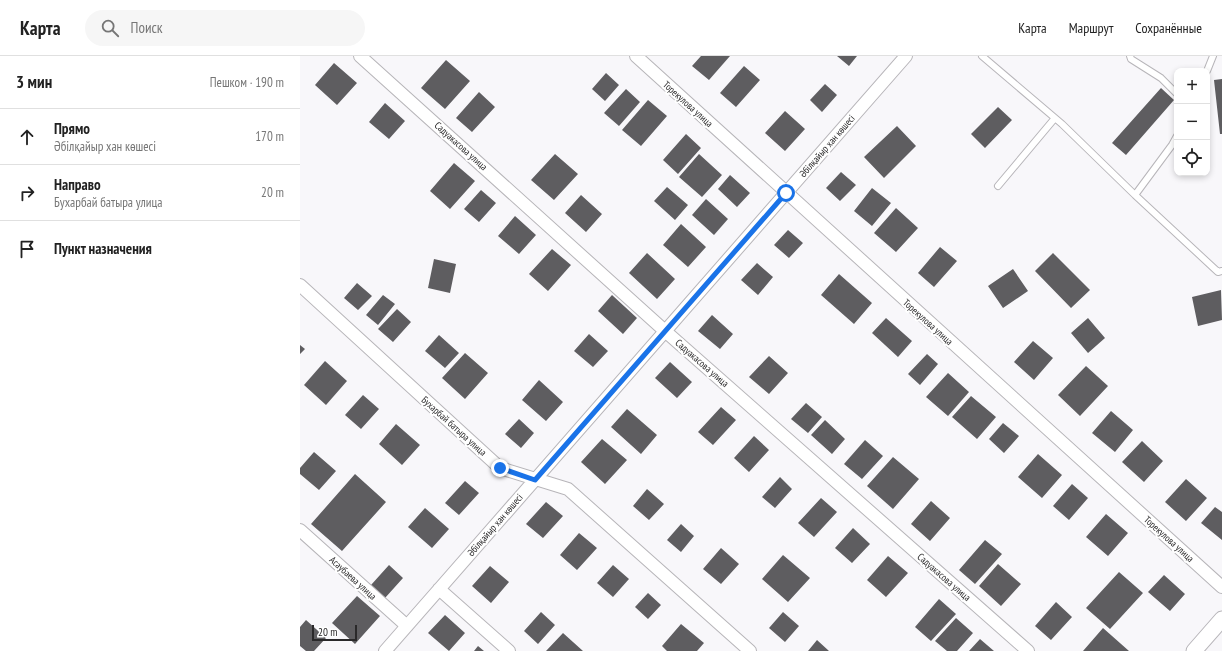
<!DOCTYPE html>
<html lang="ru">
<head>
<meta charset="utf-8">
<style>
	body { margin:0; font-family:"PT Sans Narrow",sans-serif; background:#f6f6f6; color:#222 }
	.controls { position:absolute; right:12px; top:12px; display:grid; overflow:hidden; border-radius:8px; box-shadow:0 2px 6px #0003 }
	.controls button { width:36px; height:36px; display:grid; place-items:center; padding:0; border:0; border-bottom:1px solid #e0e0e0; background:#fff; color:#222; font:20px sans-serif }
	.scale { position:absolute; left:12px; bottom:10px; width:45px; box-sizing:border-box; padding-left:4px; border:2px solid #2a292a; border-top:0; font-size:11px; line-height:14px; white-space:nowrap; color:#2a292a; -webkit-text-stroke:3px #fff; paint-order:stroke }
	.stop { position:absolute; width:12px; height:12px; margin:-9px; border:3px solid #1a73e8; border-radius:50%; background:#fff }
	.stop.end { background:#1a73e8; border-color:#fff; box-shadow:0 1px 4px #0008 }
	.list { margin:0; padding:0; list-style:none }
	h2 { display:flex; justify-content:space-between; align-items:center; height:52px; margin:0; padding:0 16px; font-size:17px }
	h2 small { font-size:13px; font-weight:400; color:#767676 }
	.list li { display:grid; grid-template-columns:26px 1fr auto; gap:12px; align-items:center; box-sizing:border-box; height:56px; padding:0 16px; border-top:1px solid #e0e0e0 }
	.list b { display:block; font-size:15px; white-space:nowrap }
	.list p { margin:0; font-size:13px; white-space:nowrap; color:#767676 }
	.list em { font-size:13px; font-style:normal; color:#767676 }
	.icon { flex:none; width:22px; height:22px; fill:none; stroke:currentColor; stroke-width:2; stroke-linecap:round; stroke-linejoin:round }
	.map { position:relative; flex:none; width:922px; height:595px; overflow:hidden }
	header { display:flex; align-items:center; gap:24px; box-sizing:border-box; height:56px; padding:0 20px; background:#fff; border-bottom:1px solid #e0e0e0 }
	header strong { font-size:19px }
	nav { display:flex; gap:22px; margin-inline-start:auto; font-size:14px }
	.search { width:280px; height:36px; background:#f6f6f6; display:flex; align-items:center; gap:10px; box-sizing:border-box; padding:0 14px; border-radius:22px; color:#767676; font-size:15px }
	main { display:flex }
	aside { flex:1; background:#fff }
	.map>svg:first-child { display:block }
	.building { fill:#5e5d60 }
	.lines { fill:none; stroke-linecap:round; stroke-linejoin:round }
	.service-casing { stroke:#b7b5b9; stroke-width:8 }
	.minor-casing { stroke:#b7b5b9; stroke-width:14 }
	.tertiary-casing { stroke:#b7b5b9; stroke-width:17 }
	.service { stroke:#fff; stroke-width:6 }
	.minor { stroke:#fff; stroke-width:12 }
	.tertiary { stroke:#fff; stroke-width:15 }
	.route { stroke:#1a73e8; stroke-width:5 }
	.labels { text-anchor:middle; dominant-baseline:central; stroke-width:4; stroke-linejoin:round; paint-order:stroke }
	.street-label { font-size:10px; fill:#2a292a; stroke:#fff }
</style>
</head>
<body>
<header>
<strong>Карта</strong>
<div class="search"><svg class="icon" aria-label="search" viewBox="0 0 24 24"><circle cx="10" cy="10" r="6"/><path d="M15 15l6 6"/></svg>Поиск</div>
<nav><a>Карта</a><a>Маршрут</a><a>Сохранённые</a></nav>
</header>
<main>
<aside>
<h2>3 мин<small>Пешком · 190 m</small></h2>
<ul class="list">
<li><svg class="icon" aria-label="ahead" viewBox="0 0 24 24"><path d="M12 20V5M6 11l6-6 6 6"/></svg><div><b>Прямо</b><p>Әбілқайыр хан көшесі</p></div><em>170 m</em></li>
<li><svg class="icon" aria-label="right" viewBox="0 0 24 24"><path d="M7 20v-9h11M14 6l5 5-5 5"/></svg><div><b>Направо</b><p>Бухарбай батыра улица</p></div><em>20 m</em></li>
<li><svg class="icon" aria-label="arrive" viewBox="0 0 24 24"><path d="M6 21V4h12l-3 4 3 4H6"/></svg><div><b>Пункт назначения</b></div></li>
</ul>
</aside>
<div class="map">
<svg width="922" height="595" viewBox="0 0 922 595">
	<rect width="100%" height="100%" fill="#f8f7fa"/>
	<path class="building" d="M401 0H430L409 24 392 10Z
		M537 0H557L549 10Z
		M146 4 170 25 145 53 121 32Z
		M34 7 57 27 37 49 15 29Z
		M444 10 460 24 436 51 420 37Z
		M306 17 319 29 305 45 292 33Z
		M922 23V78H920L914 24Z
		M525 28 537 39 522 56 510 44Z
		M861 32 874 44 826 99 812 87Z
		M326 33 340 46 319 70 304 57Z
		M179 36 195 51 172 76 156 62Z
		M348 44 367 60 341 90 322 74Z
		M85 47 105 65 89 83 69 66Z
		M698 51 712 64 685 92 671 78Z
		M485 55 505 73 485 95 465 77Z
		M597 70 616 90 584 122 564 101Z
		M386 78 401 92 378 118 363 104Z
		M255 98 278 118 254 144 231 124Z
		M399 98 422 119 402 141 379 121Z
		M154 107 175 125 150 153 130 135Z
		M541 116 556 129 540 145 526 132Z
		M430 119 450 137 437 151 418 133Z
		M367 131 388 149 375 164 354 145Z
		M572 132 591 147 572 170 554 155Z
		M181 134 196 147 179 166 164 153Z
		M281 139 302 158 286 176 265 157Z
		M406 143 428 163 414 179 392 159Z
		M596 152 618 172 596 196 574 177Z
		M215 160 236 179 219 198 198 180Z
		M381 168 406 191 388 211 363 189Z
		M488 174 503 187 489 202 474 189Z
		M640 191 657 205 634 231 618 217Z
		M252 193 271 209 248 235 229 218Z
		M347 197 375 223 357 243 329 217Z
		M753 197 790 234 771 252 735 215Z
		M134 203 156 208 150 237 128 232Z
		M457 207 473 221 458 239 441 224Z
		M713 213 728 235 703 252 688 230Z
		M539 218 572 247 554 268 521 239Z
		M57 227 72 240 58 254 44 242Z
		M921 234 922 264 898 270 892 241Z
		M83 239 95 248 78 269 66 259Z
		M312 239 337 262 323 278 298 255Z
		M97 253 111 266 93 286 78 273Z
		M412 259 433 278 420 293 398 275Z
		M586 262 612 285 598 301 572 277Z
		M788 262 805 282 788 297 771 277Z
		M289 278 308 295 293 311 274 295Z
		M139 279 159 297 145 312 125 295Z
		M733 285 753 302 734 324 714 306Z
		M0 289 5 293 0 298Z
		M165 297 188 317 165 343 142 322Z
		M627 298 638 308 620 329 608 318Z
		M469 300 488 317 469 338 449 321Z
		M25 305 47 325 26 349 4 329Z
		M370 306 392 326 377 342 355 322Z
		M786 310 808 330 780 360 758 339Z
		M648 317 669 336 648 360 626 341Z
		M239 324 263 346 246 365 222 344Z
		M63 339 79 353 61 373 45 359Z
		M671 340 696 361 677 383 652 361Z
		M506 347 522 361 508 377 491 363Z
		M421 351 436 364 413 389 398 376Z
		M327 353 357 379 341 398 311 371Z
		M811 355 833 374 815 396 792 377Z
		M219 363 234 377 221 392 205 378Z
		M525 364 545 383 532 398 511 379Z
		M703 367 719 380 704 397 689 383Z
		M96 368 120 389 102 409 79 388Z
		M454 380 469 394 449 416 434 402Z
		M302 383 327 404 305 428 281 406Z
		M565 384 583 400 562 423 544 408Z
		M842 385 863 405 844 426 822 406Z
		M14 396 36 415 19 434 0 418V412Z
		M738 398 762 419 742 442 718 421Z
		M593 401 619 423 593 453 567 430Z
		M55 418 86 446 42 495 11 468Z
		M480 421 492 433 475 452 462 441Z
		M886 423 907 442 886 465 865 446Z
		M165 425 179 437 159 459 145 447Z
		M772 428 788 442 769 464 753 450Z
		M347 433 364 448 349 464 333 450Z
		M521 442 537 456 514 481 498 467Z
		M631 445 650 462 630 485 611 468Z
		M246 446 263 460 243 482 226 468Z
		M915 451 922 456V484L901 467Z
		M125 452 149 473 132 492 108 471Z
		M806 458 828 477 808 500 786 481Z
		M381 468 394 480 381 496 367 484Z
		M553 472 570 488 552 507 535 492Z
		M279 477 297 492 277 514 260 499Z
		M685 484 702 498 675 528 659 514Z
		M421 492 439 508 421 528 403 513Z
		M483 499 510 522 488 546 462 523Z
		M588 500 608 517 586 541 567 524Z
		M698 508 721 528 701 550 679 530Z
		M89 509 103 522 85 542 71 529Z
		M313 509 329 523 313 541 297 527Z
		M190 510 209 526 191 547 172 530Z
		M819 516 843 537 810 573 786 552Z
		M864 519 885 538 870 555 848 536Z
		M348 537 361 549 348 563 335 551Z
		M57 540 80 560 55 588 32 567Z
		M639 543 656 558 631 585 615 571Z
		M756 546 772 561 751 584 735 570Z
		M241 556 255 569 238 588 224 575Z
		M483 556 499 570 485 586 469 572Z
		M145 559 165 577 149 595 128 577Z
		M656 562 673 577 657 595H647L635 585Z
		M6 564 26 582 14 595H6L0 590V571Z
		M381 568 404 587 397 595H367L362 590Z
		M803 572 829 595H783Z
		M263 577 283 595H246Z
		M680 583 694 595H669Z
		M517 584 529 595H508Z
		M178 590 184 595H174Z"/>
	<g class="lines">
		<defs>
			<path id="service" d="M682 0 762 68 835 139 918 216 922 215
				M830 0 831 3 861 22 877 38
				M907 15 913 0
				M698 130 755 62
				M835 139 872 89 877 80"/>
			<path id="minor" d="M60 0 365 275 728 595
				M336 0 922 531
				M0 229 200 412 268 433 450 595
				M0 474 107 570
				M139 533 209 595
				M85 595 606 0"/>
			<path id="tertiary" d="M894 595 922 563"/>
		</defs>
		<use href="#service" class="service-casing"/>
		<use href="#minor" class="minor-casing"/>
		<use href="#tertiary" class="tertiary-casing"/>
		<use href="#service" class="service"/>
		<use href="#minor" class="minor"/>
		<use href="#tertiary" class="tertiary"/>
	</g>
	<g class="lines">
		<path class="route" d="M200 412 235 424 486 137"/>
	</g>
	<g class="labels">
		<g class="street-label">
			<text transform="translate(388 48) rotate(42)">Торекулова улица</text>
			<text transform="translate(161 90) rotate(42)">Садуакасова улица</text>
			<text transform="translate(527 90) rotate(-49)">Әбілқайыр хан көшесі</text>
			<text transform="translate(628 266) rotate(42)">Торекулова улица</text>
			<text transform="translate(402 307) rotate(41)">Садуакасова улица</text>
			<text transform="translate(154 370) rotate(42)">Бухарбай батыра улица</text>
			<text transform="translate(195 469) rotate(-49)">Әбілқайыр хан көшесі</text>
			<text transform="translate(869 483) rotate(42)">Торекулова улица</text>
			<text transform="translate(644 521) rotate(41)">Садуакасова улица</text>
			<text transform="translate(53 522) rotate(42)">Асаубаева улица</text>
		</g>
	</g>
</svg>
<div class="controls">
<button>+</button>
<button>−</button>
<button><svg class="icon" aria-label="locate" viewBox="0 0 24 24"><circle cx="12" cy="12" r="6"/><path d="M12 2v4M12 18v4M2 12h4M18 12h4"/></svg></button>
</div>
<div class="scale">20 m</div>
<div class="stop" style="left:486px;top:137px"></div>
<div class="stop end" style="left:200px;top:412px"></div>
</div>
</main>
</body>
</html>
